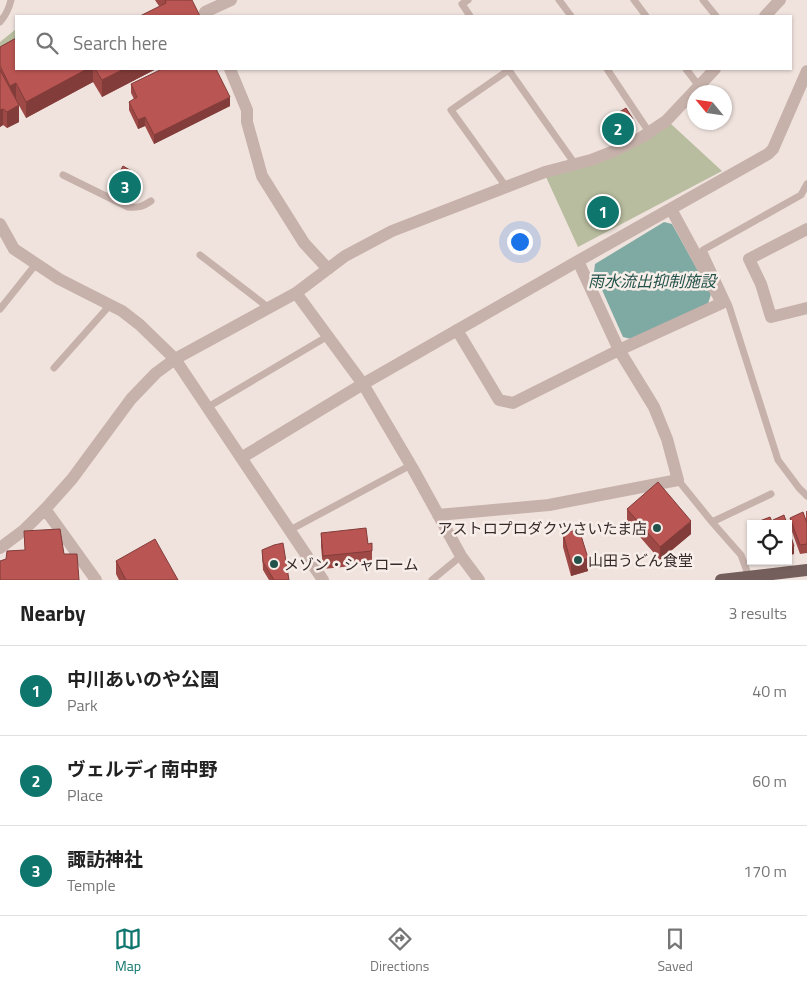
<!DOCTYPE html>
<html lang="en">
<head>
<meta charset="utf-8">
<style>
	body { margin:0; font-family:"Titillium Web","Noto Sans JP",sans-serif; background:#f6f6f6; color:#222 }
	.controls { position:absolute; right:15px; bottom:15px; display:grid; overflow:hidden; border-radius:0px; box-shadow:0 1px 4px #0004 }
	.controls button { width:45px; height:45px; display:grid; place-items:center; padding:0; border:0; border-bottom:1px solid #e0e0e0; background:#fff; color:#222; font:25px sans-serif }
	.compass { position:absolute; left:687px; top:85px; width:45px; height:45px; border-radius:50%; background:#fff; box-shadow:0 1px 4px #0004; rotate:299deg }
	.you { position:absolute; left:519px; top:241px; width:18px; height:18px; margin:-12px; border:4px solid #fff; border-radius:50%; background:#1a73e8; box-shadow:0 0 0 8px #1a73e833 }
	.badge { display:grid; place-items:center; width:32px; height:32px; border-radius:50%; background:#0f766e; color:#fff; font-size:16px; font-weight:700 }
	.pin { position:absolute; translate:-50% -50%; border:2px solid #fff; box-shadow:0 1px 5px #0006 }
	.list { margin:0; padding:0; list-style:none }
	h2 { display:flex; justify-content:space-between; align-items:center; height:65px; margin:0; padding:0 20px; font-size:21px }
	h2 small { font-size:16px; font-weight:400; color:#767676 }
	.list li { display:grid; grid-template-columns:32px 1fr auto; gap:15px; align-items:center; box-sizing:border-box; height:90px; padding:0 20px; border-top:1px solid #e0e0e0 }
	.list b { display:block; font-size:19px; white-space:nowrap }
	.list p { margin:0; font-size:16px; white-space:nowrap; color:#767676 }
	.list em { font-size:16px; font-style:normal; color:#767676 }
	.icon { flex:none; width:28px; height:28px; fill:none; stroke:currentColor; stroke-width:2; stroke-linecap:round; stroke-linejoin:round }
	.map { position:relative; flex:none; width:807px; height:580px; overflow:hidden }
	.search { position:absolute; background:#fff; box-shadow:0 1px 4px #0004; left:15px; right:15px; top:15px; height:55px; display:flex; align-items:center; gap:12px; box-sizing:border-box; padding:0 18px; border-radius:0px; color:#767676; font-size:19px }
	.sheet { height:335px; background:#fff }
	nav { display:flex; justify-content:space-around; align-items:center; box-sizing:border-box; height:70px; border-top:1px solid #e0e0e0; background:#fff; font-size:14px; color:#767676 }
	nav a { display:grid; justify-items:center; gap:2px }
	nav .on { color:#0f766e }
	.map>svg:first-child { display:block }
	.green { fill:#b9bd9f }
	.water { fill:#7faaa3 }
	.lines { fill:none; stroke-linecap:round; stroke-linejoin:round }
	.lane { stroke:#c7b1ab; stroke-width:7 }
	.street { stroke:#c7b1ab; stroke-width:12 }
	.primary { stroke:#755f5c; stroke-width:12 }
	.wall { fill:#9f4947 }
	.shaded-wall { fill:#823c39 }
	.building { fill:#b95552; stroke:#823c39 }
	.poi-dot { fill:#23524b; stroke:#f8eee9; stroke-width:2 }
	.labels { text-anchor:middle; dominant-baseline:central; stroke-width:5; stroke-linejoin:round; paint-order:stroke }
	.poi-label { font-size:15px; fill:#352a29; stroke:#f8eee9; text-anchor:start }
	.water-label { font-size:16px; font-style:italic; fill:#23524b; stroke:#f8eee9 }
</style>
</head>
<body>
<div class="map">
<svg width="807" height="580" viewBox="0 0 807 580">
	<rect width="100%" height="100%" fill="#f0e3de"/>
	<path class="green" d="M16 29V49L0 54V42Z
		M670 123 722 171 578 247 546 177Z"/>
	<path class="water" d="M664 222 672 224 711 294 708 304 631 339 623 337 594 272 595 264Z"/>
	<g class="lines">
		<path class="lane" d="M468 0 462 4 470 16
			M559 0 571 16
			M634 0 646 16
			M703 0 716 16
			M0 22C6 15 9 9 11 0
			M508 69 575 164
			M607 69 649 132
			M686 69 699 86
			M63 175 128 207C137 208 142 207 151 201
			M807 184 801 195 703 250 729 306 778 460 799 488 807 496
			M507 188 451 110 510 69
			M200 255 269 308
			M0 309 36 264
			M54 368 110 305
			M208 407 328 336
			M678 480 712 522 741 555 749 577
			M712 522 771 494
			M290 530 411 465
			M432 580 461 556"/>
		<path class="street" d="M207 16 205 12 231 0
			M765 16 780 0
			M230 69 247 110V122L262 176 304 243 328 269
			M0 224 14 249 59 279 122 311 140 325 175 359 323 580
			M807 229 749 259 761 284 771 317 807 308
			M296 293 345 256 392 231 545 172 591 160 614 151 642 137 666 121 715 69
			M457 330 499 400 513 403 619 350 722 303 671 209
			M241 458 363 384 578 261 768 154 773 149 807 71
			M45 509 96 580
			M438 515 549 505 678 480 667 439 654 407 619 350 578 261
			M0 548 24 530 47 507 72 479 131 399 156 373 175 359 296 293 363 384 413 469 461 556 479 580"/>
		<path class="primary" d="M721 580 807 570"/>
	</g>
	<path class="wall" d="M155 0H192L159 6Z
		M0 47 16 69H156L102 97 93 82 26 118 16 100 19 122 7 128 3 125 0 127Z
		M131 84 230 106 154 144 145 126 138 129 129 110V102L134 99 131 93Z
		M603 122 633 128 610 142 603 130Z
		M135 178 136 188 131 197 127 194 126 197 114 190V182Z
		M627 509 691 534 660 560 627 522Z
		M806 511H807V553L800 554 790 526V518L806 519Z
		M751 524V545L749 541V525Z
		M321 533 368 544 372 551V564L323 569 321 546Z
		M563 534 588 571 571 576 563 547Z
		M262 550 289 580H269L263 570Z
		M116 561 178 580H119L116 574Z"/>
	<path class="shaded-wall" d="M87 69H93V82L26 118V102Z
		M124 69H156L102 97V80Z
		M16 83V100L10 102V86Z
		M230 97V106L154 144V135Z
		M19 105V122L7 128V112Z
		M3 109V125L0 127V110Z
		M145 117V126L138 129V120Z
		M633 119V128L610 142V133Z
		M135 173V181L136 179V188L131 197V188L133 177Z
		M127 186V194L126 197V188Z
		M691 521V534L660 560V547Z
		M794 546V554L788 556V547Z
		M588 558V571L571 576V563Z"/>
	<path class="building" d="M165 0H192L200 16H140L166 3Z
		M16 38V69H87L26 102 16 83 10 86 0 66V47Z
		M95 69H124L102 80Z
		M162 69H216L230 97 154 135 145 117 138 120 129 102 137 97 131 84Z
		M0 70 19 105 7 112 3 109 0 110Z
		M626 108 633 119 610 133 603 122Z
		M123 166 135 173 133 177 136 179 131 188 127 186 126 188 114 182Z
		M658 482 691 521 660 547 627 509Z
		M803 512 807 523V544L800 545 790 518Z
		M784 515 787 524H774L773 520Z
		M770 517 773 524H752Z
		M366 528 368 544 372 543V551L323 556 321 533Z
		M788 528 794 546 788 547Z
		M60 529 64 554H77L79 580H0V561L6 559 7 551 25 550 24 531Z
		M579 529 588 558 571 563 563 534Z
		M155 539 178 580H126L116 561Z
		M283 543 289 580H274L263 562 262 550 274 545Z"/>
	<g class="poi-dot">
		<circle cx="657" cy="528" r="5"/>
		<circle cx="578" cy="560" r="5"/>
		<circle cx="274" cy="564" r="5"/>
	</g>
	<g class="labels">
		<g class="poi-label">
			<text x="647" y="528" text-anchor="end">アストロプロダクツさいたま店</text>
			<text x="588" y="560">山田うどん食堂</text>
			<text x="284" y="564">メゾン・シャローム</text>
		</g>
		<g class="water-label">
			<text x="652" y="281">雨水流出抑制施設</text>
		</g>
	</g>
</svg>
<div class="controls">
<button><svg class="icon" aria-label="locate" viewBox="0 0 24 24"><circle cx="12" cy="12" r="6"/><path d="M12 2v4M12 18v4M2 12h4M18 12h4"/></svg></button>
</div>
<svg class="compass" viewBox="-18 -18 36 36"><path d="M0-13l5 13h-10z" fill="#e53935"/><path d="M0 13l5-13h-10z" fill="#767676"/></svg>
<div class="you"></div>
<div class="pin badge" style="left:603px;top:212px">1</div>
<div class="pin badge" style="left:618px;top:129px">2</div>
<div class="pin badge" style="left:125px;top:187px">3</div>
<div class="search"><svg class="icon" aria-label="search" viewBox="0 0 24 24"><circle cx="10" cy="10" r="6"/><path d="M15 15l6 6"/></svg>Search here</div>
</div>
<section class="sheet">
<h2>Nearby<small>3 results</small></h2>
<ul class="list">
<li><span class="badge">1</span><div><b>中川あいのや公園</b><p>Park</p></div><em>40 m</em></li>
<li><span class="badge">2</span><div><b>ヴェルディ南中野</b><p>Place</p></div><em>60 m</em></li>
<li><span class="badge">3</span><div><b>諏訪神社</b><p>Temple</p></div><em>170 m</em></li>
</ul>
</section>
<nav>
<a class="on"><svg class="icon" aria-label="map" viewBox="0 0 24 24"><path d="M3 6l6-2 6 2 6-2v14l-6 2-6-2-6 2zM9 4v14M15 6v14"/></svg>Map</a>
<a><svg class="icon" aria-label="directions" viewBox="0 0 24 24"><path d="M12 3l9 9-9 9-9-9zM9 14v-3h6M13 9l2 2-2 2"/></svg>Directions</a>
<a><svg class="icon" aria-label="saved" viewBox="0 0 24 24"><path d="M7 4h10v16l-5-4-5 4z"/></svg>Saved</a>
</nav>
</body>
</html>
